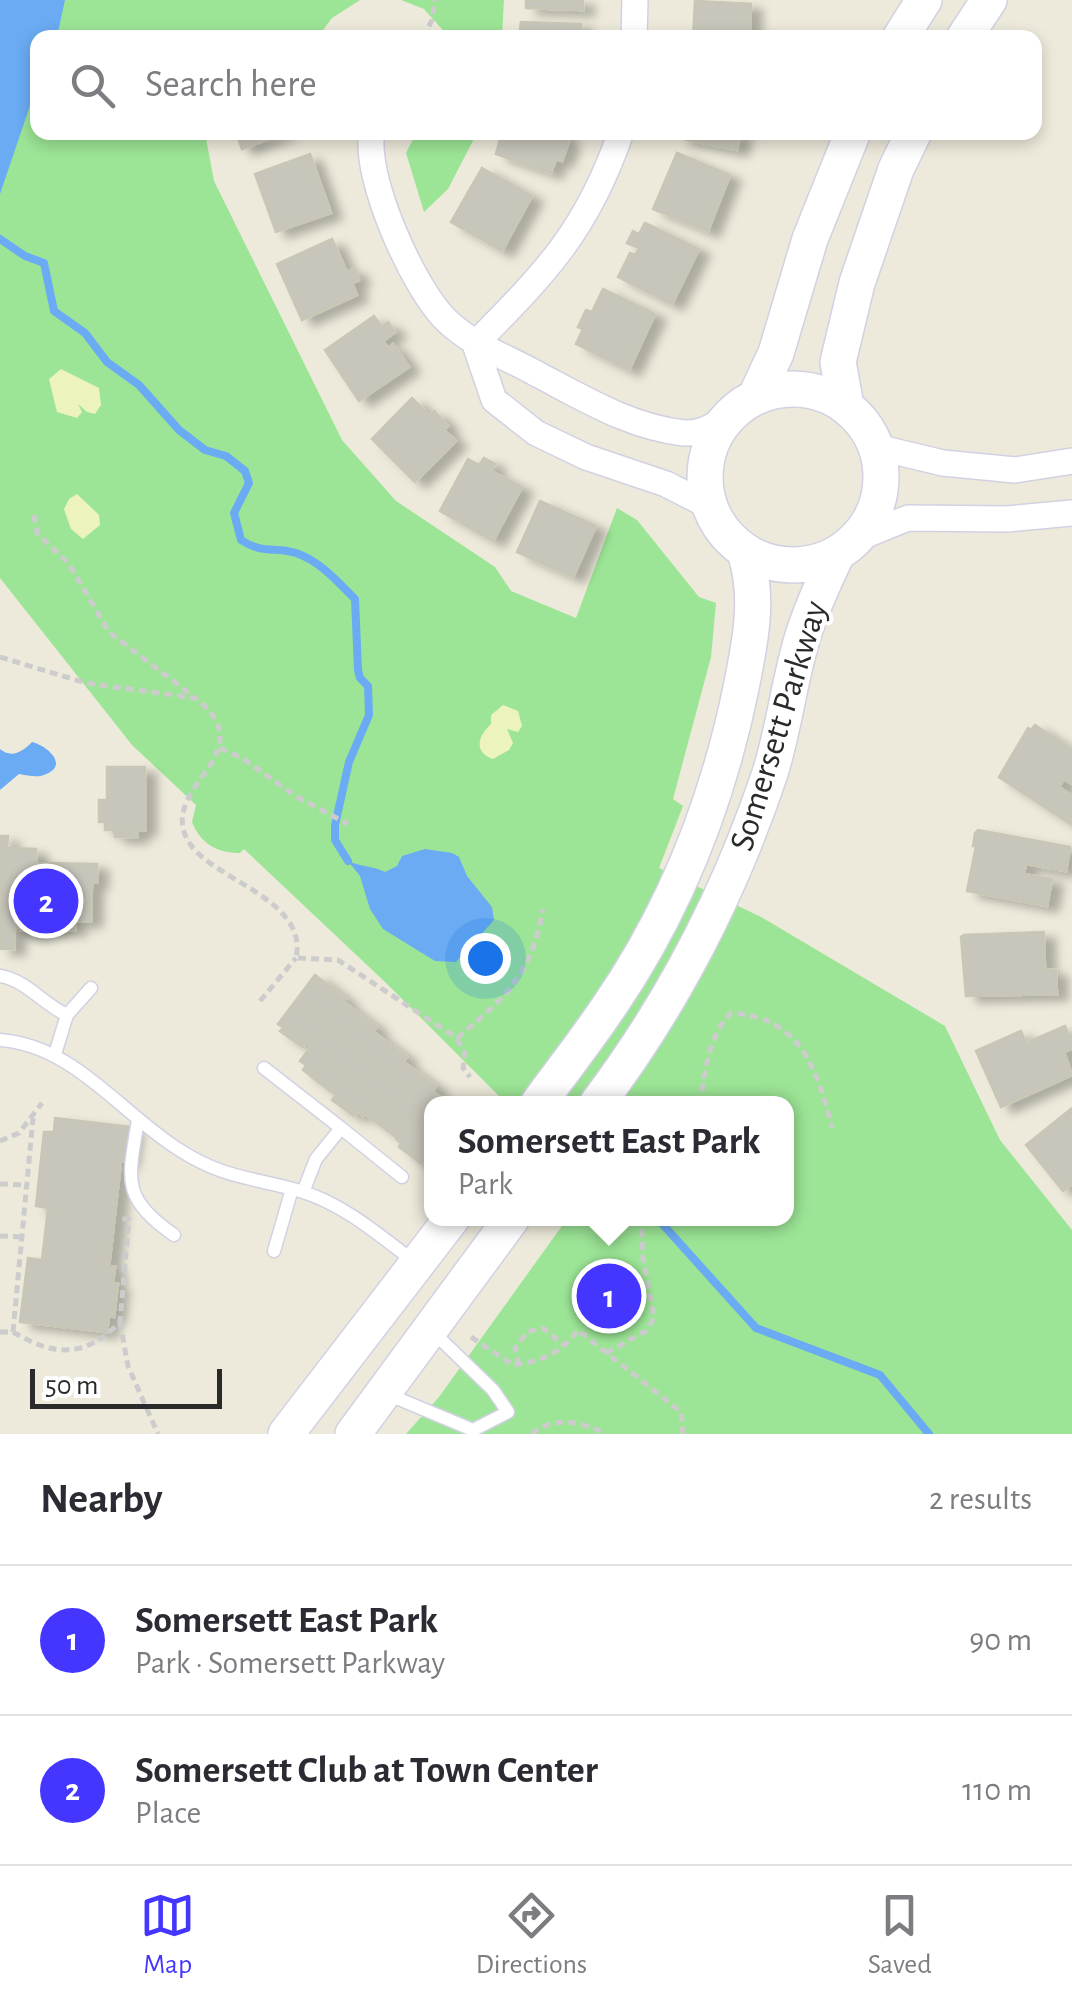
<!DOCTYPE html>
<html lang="en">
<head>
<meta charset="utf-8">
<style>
	body { margin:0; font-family:"Alegreya Sans",sans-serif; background:#f7f7f7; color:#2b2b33 }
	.scale { position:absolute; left:30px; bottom:25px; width:192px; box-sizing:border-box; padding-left:10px; border:5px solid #2a2a2a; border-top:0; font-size:28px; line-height:35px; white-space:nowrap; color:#2a2a2a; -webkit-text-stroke:8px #fff; paint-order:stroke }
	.you { position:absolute; left:485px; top:958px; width:35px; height:35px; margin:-25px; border:8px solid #fff; border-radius:50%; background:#1a73e8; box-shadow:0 0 0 15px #1a73e833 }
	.badge { display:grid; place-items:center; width:65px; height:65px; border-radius:50%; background:#4436ff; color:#fff; font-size:32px; font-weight:700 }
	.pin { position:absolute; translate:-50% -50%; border:5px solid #fff; box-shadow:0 2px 10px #0006 }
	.popup { position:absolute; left:424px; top:1096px; width:370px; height:130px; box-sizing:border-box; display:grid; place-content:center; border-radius:20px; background:#fff; filter:drop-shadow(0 2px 8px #0005); font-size:32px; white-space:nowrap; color:#7c7c81 }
	.popup b { font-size:38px; color:#2b2b33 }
	.popup::after { content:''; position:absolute; left:50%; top:100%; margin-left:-20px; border:20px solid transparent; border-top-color:#fff }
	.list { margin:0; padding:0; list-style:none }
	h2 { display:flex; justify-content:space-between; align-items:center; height:130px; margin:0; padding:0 40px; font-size:42px }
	h2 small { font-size:32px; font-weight:400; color:#7c7c81 }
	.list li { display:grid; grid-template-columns:65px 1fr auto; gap:30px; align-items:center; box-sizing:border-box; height:150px; padding:0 40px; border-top:2px solid #e1e1e2 }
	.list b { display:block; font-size:38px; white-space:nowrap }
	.list p { margin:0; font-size:32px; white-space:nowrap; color:#7c7c81 }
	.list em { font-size:32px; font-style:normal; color:#7c7c81 }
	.icon { flex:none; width:55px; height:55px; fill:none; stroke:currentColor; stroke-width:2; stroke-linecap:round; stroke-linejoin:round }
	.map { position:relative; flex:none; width:1072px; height:1434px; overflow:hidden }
	.search { position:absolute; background:#fff; box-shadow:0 5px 15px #0003; left:30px; right:30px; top:30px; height:110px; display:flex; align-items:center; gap:25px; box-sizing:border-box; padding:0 35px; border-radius:20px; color:#7c7c81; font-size:38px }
	.sheet { height:430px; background:#fff }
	nav { display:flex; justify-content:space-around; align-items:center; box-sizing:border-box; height:140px; border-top:2px solid #e1e1e2; background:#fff; font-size:28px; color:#7c7c81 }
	nav a { display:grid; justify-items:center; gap:5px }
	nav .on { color:#4436ff }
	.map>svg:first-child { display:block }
	.green { fill:#9ce596 }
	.sand { fill:#edf3bd }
	.water { fill:#6aabf3 }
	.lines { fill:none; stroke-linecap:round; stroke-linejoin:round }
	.stream { stroke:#6aabf3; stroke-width:8 }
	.building { fill:#c8c6bb; stroke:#c8c6b5; stroke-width:2.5; filter:url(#shadow) }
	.service-casing { stroke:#d2d1e3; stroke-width:15 }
	.minor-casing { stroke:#d2d1e3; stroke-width:28 }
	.secondary-casing { stroke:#d2d1e3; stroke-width:38 }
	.path { stroke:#ccc; stroke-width:5; stroke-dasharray:8 5; stroke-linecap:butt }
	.service { stroke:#fff; stroke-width:12 }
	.minor { stroke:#fff; stroke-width:25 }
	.secondary { stroke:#fff; stroke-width:35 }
	.labels { text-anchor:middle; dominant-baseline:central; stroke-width:8; stroke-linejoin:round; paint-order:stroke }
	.street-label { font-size:35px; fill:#2a2a2a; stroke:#fff }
</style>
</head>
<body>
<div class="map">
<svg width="1072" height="1434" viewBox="0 0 1072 1434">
	<defs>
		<filter id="shadow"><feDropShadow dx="11" dy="6" stdDeviation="5" flood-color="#0004"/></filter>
	</defs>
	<rect width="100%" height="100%" fill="#edeadb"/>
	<path class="green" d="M0 0H360L332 18 318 37 38 38V132L205 133 214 181 342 440 396 501 495 567 511 591 576 618 617 508 637 520 699 597 716 603 711 657 673 799 683 806 659 868 761 917 945 1026 1000 1140 1072 1230V1434H406L439 1397 567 1219 786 1218V1104L506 1103 386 983 244 849 240 853C217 853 201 844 192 822L196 805 132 745 0 578Z
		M401 0H504L502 37H449L424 9Z
		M425 132 477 133 448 189 424 212 406 153 412 141Z"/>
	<path class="sand" d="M61 369 99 388 101 405 95 414 87 412 78 404 82 412 77 418 57 412 49 379Z
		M77 494 99 515 100 525 83 539 71 529 64 509 69 499Z
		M503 705 518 711 522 726 518 732 507 729 513 743 509 750 493 759C473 752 478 736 491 724V715Z"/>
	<path class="water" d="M0 0H65L57 37 38 38 37 85 0 194Z
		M0 738V749C11 759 24 751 32 742 48 746 70 766 44 775 37 778 27 775 19 774L0 790Z
		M425 849 452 853 459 857 467 876 492 907 494 920 456 962 435 961 383 929 370 909 360 876 348 861C362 867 373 866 385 872L397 866 402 856Z"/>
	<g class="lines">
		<path class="stream" d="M0 239 25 256 44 263 54 311 85 333 107 362 139 385 179 430 205 450 226 456 245 471 249 483 234 513 241 540C264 555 274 546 296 553 320 561 338 582 355 599L358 670 360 678 368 686 369 715 349 762 335 825V840L348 861
			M657 1218 756 1328 880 1375 929 1434"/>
	</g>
	<path class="building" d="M526 0H583V10L526 8Z
		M695 1 751 4 750 38H693Z
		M521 22 581 24V36L589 38H519Z
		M236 132H286L242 149Z
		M502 132H566L563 140 569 142 562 161 556 159 551 173 496 154Z
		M680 132H741L737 150 679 138Z
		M677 153 730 175 708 231 653 209Z
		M310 154 331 213 276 232 255 174Z
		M482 168 532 196 502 251 451 222Z
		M645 223 699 249 672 304 618 277 630 253 635 255 639 248 627 243 633 231 639 234Z
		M332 239 347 272 354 268 359 280 352 283 357 295 302 320 277 264Z
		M603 289 655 314 629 370 576 344 583 329 578 327 586 310 592 312Z
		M374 316 382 327 388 322 395 332 383 341 388 348 393 344 409 367 359 401 325 350Z
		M412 398 430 416 434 411 448 426 444 430 456 441 415 482 372 439Z
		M484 458 495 464 491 471 522 487 493 541 440 511 468 459 479 465Z
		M540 501 596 526 573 577 517 552Z
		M1035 725 1072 750V784L1064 779 1059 787 1072 796V825L999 777 1028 728 1031 730Z
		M107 767H145V830H137V837H115L114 830H105V822H99V800H107Z
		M978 830 1070 847 1066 871 1026 864 1024 874 1052 879 1047 906 967 891 976 846H973L975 833Z
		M0 836H8L7 848 36 849V863L97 864V882H92L91 921H75V930H49V921H40V931L21 930V927H15L14 949H0Z
		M1044 932 1045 970H1056L1057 994 966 996 961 937 964 935Z
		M315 975 331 987 291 1039 280 1031 283 1028 278 1024Z
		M331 987 346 999 311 1047 306 1043 303 1047 291 1039Z
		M344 1002 361 1015 313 1078 303 1070 306 1065 300 1061Z
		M361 1015 377 1027 330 1091 313 1078Z
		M1065 1026 1072 1042V1049L1064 1052 1072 1075 1001 1107 976 1051 1021 1031 1026 1043Z
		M374 1032 391 1045 343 1108 332 1100 336 1095 330 1091Z
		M391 1045 407 1057 363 1116 358 1111 354 1116 343 1108Z
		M404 1062 420 1074 381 1126 365 1114Z
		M420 1074 436 1086 397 1138 381 1126Z
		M432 1091 449 1103 432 1104V1125L410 1155 399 1147 401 1143 396 1139Z
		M1072 1108V1184L1063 1191 1026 1145Z
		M55 1118 132 1127 127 1162 121 1161 109 1267H115L113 1283 118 1284 114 1317 109 1316 107 1332 20 1322 28 1258 42 1260 48 1208 36 1206 44 1132H54Z
		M432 1125V1159L428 1164 423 1160 420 1163 410 1155Z"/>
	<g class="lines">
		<defs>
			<path id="service" d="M0 976C26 980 43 1004 67 1015
				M0 1040C73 1045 120 1112 178 1149 224 1179 252 1177 300 1191 344 1204 380 1236 416 1263
				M55 1054 67 1015 91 988
				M264 1068 341 1128
				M138 1120C128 1181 121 1197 174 1235
				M303 1192 316 1159 341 1128 402 1177
				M274 1251 292 1189
				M387 1394 473 1430 508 1412 493 1390 432 1331"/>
			<path id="minor" d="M634 38 635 0
				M372 132C363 177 414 289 446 320 473 346 505 356 537 374 585 399 630 427 684 433 701 434 713 426 726 418
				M475 344 494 400 536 433 586 457 666 484 709 506
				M475 344C546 272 587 231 621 132
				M876 447 943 463 1015 470 1072 461
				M856 539 908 518 1007 519 1072 513"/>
			<path id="secondary" d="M900 38 924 0
				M964 38 989 0
				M705 477a88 88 0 1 1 176 0a88 88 0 1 1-176 0Z
				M756 396 776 353 810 239 853 132
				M846 406 838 362 857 283 896 169 914 132
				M538 1104C562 1071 588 1038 610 1005 675 910 718 800 741 688 750 643 760 597 745 552
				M597 1104C674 1002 730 893 770 773 784 729 789 682 802 639 811 609 824 581 837 554
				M286 1434 452 1218
				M353 1434 512 1218"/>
		</defs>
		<use href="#service" class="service-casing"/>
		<use href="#minor" class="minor-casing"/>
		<use href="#secondary" class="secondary-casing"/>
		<path class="path" d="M423 38 432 20 435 0
			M34 515 37 533 69 564 109 632 193 696
			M0 657 86 683 195 698C267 753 159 785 187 839 208 880 309 897 296 958L338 960 457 1038C507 996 531 976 543 909
			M220 748 242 758 297 797 348 824
			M260 1001 296 958
			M457 1039 465 1053 463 1068 470 1077
			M700 1104C705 1073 708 1036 731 1013 801 1017 817 1069 832 1128
			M0 1141 19 1133 42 1103
			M0 1184 27 1185
			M0 1236 22 1237
			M120 1322 128 1366 158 1434
			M0 1332H13L33 1118
			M13 1332C54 1356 84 1359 120 1322L129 1219H118
			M471 1337 513 1365C540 1362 561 1353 578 1330L681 1412 683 1434
			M606 1353 646 1331 654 1318 643 1258 641 1218
			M519 1365 515 1348 527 1332 543 1328 565 1346
			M532 1434C553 1415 583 1422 606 1434"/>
		<use href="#service" class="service"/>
		<use href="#minor" class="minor"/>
		<use href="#secondary" class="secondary"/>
	</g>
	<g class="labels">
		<g class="street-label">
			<text transform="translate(779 726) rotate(-73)">Somersett Parkway</text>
		</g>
	</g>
</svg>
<div class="scale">50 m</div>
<div class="you"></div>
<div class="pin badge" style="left:609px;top:1296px">1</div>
<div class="popup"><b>Somersett East Park</b>Park</div>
<div class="pin badge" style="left:46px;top:901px">2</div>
<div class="search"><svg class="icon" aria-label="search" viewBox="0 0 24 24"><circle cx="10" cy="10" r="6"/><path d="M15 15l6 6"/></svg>Search here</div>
</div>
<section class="sheet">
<h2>Nearby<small>2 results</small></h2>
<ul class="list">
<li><span class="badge">1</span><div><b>Somersett East Park</b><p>Park · Somersett Parkway</p></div><em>90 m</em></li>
<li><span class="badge">2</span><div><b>Somersett Club at Town Center</b><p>Place</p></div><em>110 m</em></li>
</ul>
</section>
<nav>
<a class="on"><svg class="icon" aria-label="map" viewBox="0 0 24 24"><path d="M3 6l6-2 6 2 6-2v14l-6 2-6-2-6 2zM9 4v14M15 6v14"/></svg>Map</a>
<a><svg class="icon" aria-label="directions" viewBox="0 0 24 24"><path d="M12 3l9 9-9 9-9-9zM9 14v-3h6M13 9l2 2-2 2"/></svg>Directions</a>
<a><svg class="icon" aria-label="saved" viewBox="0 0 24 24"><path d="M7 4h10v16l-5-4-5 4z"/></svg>Saved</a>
</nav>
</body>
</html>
